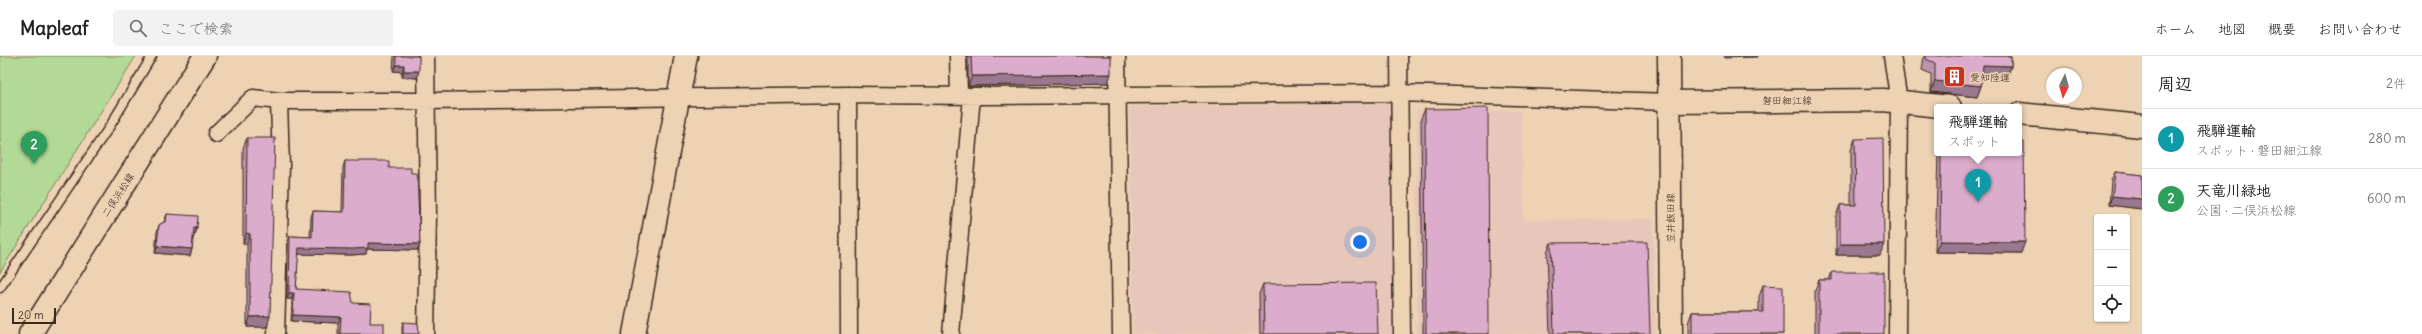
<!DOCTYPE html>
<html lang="ja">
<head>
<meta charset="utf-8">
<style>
	body { margin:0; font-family:Delius,"Klee One",sans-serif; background:#f2f2f2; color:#222 }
	.controls { position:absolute; right:12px; bottom:12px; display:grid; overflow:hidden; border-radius:4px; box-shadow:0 1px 3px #0004 }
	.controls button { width:36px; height:36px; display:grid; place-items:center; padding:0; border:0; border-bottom:1px solid #e0e0e0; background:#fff; color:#222; font:20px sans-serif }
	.compass { position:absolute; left:2046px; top:12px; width:36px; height:36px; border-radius:50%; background:#fff; box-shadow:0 1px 3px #0004; rotate:185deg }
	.scale { position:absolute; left:12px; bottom:10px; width:44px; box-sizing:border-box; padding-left:4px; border:2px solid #3b2a1e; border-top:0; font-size:11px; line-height:14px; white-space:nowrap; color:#3b2a1e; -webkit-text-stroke:3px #edd2b4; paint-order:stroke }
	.you { position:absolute; left:1360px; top:186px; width:14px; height:14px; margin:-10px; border:3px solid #fff; border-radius:50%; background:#1a73e8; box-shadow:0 0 0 6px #1a73e833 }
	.badge { display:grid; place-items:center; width:26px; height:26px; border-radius:50%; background:#0f766e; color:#fff; font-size:13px; font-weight:700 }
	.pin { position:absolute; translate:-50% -33px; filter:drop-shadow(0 1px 2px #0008) }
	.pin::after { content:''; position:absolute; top:21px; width:14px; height:12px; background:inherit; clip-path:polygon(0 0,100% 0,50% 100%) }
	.popup { position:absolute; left:1934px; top:48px; width:88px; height:52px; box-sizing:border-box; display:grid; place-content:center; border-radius:4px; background:#fff; filter:drop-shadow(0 1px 3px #0005); font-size:13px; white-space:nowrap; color:#767676 }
	.popup b { font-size:15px; color:#222 }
	.popup::after { content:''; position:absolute; left:50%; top:100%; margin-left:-8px; border:8px solid transparent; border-top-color:#fff }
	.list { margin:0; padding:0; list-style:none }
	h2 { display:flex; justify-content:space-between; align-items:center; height:52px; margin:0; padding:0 16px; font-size:17px }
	h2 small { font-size:13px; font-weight:400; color:#767676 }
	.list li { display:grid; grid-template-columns:26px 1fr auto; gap:12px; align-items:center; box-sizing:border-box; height:60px; padding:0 16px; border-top:1px solid #e0e0e0 }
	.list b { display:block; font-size:15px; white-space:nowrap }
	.list p { margin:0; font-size:13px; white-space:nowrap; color:#767676 }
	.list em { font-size:13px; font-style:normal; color:#767676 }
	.icon { flex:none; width:22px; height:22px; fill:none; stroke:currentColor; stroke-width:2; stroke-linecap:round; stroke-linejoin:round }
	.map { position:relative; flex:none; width:2142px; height:278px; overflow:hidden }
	header { display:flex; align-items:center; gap:24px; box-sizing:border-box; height:56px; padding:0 20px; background:#fff; border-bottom:1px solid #e0e0e0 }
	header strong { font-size:19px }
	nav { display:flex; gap:22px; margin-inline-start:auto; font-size:14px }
	.search { width:280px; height:36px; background:#f2f2f2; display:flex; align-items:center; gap:10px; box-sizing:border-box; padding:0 14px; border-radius:4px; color:#767676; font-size:15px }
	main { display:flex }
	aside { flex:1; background:#fff }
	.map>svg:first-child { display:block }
	.built { fill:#e8c7bb }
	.green { fill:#b2da96; stroke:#76825a }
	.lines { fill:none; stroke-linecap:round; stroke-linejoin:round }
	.lane-casing { stroke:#3b2a1e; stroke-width:11 }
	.street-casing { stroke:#3b2a1e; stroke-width:19 }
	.secondary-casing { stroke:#3b2a1e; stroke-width:25 }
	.lane { stroke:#edd2b4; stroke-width:8 }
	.street { stroke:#edd2b4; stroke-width:16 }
	.secondary { stroke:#edd2b4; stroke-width:22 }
	.wall { fill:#bd94af; stroke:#3b2a1e }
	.shaded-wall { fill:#9a788f; stroke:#3b2a1e }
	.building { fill:#dcaccc; stroke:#3b2a1e }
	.labels { text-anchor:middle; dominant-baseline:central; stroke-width:3; stroke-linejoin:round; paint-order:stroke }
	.poi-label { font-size:10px; fill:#3b2a1e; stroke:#edd2b4; text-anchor:start }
	.street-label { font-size:10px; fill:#3b2a1e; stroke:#edd2b4 }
</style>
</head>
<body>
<header>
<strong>Mapleaf</strong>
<div class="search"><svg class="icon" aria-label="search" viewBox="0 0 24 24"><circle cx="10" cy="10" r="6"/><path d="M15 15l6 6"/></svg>ここで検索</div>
<nav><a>ホーム</a><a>地図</a><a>概要</a><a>お問い合わせ</a></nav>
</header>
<main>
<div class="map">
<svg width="2142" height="278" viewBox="0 0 2142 278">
	<rect width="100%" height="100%" fill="#edd2b4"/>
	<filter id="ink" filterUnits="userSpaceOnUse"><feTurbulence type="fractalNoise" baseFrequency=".025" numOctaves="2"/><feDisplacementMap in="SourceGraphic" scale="8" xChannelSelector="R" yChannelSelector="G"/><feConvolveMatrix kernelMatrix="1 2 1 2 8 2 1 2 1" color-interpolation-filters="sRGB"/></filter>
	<g filter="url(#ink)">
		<path class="built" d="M1387 47 1392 52 1394 278H1133L1130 50Z
			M1417 55H1521L1524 164 1653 163 1655 278H1417Z"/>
		<path class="green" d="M0 0H136L0 216Z"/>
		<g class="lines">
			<defs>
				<path id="lane" d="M0 232 110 70 152 0"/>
				<path id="street" d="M426 0 428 159 426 278
					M958 0 959 40
					M1117 0 1121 278
					M1399 0 1402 278
					M1892 0 1899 46 1897 278
					M848 39 849 278
					M216 78 253 42 279 45H426L848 39 984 40 1399 37 1669 46
					M276 278 281 110 279 45
					M951 278 972 40"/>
				<path id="secondary" d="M1669 0 1671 278
					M1669 46 1883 44 1950 51
					M2019 58 2142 70
					M30 278 205 0
					M634 278 686 0"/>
			</defs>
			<use href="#lane" class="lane-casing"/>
			<use href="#street" class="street-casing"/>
			<use href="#secondary" class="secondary-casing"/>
			<use href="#lane" class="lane"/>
			<use href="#street" class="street"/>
			<use href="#secondary" class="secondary"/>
		</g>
		<path class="wall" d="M394 0H419L417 22 402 21V16L393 15Z
			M968 0H1111L1108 27 968 30Z
			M1924 0H2011V10L2007 21 1982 20 1981 30 1977 41 1931 36V18L1922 14Z
			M1425 53 1489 278H1423L1421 62Z
			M247 82 267 271H247V188H243V92Z
			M1855 83 1880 199H1836V160L1840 149H1851V94Z
			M1938 97H2019L2021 197 1935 196Z
			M345 105 389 112 411 117 420 188 418 194 367 193 366 198 351 199 298 198 296 233 353 247 370 267 384 278H338V267L291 265 292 243H287L288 186 290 180 310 181 311 161 313 155 342 156 343 111Z
			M2115 116 2142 119V153L2109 149 2111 125Z
			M167 158 197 172 195 179H194L192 193 190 200 155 197 157 176 159 169 164 166Z
			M1551 187 1650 278H1550L1547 196Z
			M1832 216 1884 278H1815V235L1819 224H1829Z
			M1263 228 1378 278H1260L1259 238Z
			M1763 229 1783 278H1688V267L1692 256H1759V241Z
			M403 266 419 278H402V270Z"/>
		<path class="shaded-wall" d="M1724 0H1758V1L1724 2Z
			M396 9H404L402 16 393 15Z
			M1983 9 2011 10 2007 21 1979 20Z
			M404 15H419L417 22 402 21Z
			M1111 18 1108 27 968 30 972 20Z
			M1935 25 1981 30 1977 41 1931 36Z
			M2112 140 2142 143V153L2109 149Z
			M194 172H197L195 179H192Z
			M246 177 250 178 247 188H243Z
			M1940 185 2025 186 2021 197 1935 196Z
			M368 187 420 188 418 194 367 193 366 198 351 199 296 198 299 192Z
			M1840 188H1884L1880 199H1836Z
			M157 190 192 193 190 200 155 197Z
			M289 237H294L292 243H287Z
			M293 259 341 261 338 267 291 265Z
			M270 260 267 271H247L250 261Z"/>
		<path class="building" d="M396 0H419V15H404V9H396Z
			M971 0H1111V18L972 20Z
			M1926 0H2011V10L1983 9 1981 30 1935 25V7L1926 3Z
			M1488 52 1489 278H1426L1425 53Z
			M247 82H275L270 260 250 261V178L246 177Z
			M1883 82 1884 188H1840V149H1856L1855 83Z
			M2019 85 2024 86 2025 186 1940 185 1941 97H2019Z
			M345 105H389V112H411V117H417L420 188 368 187V192L353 193 299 192 296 233 351 236 353 247 371 248 370 267H384V278H340L341 261 293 259 294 237H289L290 180 312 181 313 155 344 156Z
			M2115 116 2142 119V143L2112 140Z
			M167 158 198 160 197 172H194L192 193 157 190 159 169 166 165Z
			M1647 186 1650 278H1554L1551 187Z
			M1832 216H1884V278H1819V224H1832Z
			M1376 227 1378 278H1264L1263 228Z
			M1763 229 1783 230V278H1692V256H1763Z
			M403 266 418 267 419 278H403Z"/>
	</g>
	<defs>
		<symbol id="building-square" viewBox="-11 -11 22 22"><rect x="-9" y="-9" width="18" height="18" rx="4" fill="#c8321e" stroke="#edd2b4"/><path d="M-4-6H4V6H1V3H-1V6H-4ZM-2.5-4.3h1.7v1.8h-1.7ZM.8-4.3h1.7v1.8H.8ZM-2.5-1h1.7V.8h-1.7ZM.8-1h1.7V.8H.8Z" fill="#fff"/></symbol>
	</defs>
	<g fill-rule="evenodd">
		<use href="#building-square" x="1942" y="8" width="25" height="25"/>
	</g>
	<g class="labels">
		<g class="poi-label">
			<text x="1970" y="21">愛知陸運</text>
		</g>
		<g class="street-label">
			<text x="1787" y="44">磐田細江線</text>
			<text transform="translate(118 139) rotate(-57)">二俣浜松線</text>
			<text transform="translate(1670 162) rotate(-90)">笠井飯田線</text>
		</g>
	</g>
</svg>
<div class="controls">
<button>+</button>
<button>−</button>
<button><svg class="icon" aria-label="locate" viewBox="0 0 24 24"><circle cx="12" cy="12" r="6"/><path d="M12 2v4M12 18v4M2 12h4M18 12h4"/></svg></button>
</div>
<svg class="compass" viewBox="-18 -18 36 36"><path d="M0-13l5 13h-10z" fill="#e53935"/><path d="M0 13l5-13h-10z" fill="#767676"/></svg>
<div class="scale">20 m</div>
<div class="you"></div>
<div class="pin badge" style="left:1978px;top:146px;background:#0f9aa8">1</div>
<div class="popup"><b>飛騨運輸</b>スポット</div>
<div class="pin badge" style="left:34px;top:108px;background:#2e9e5b">2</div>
</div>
<aside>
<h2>周辺<small>2件</small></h2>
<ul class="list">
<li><span class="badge" style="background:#0f9aa8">1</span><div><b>飛騨運輸</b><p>スポット · 磐田細江線</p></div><em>280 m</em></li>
<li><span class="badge" style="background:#2e9e5b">2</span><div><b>天竜川緑地</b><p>公園 · 二俣浜松線</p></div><em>600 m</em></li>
</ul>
</aside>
</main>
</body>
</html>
